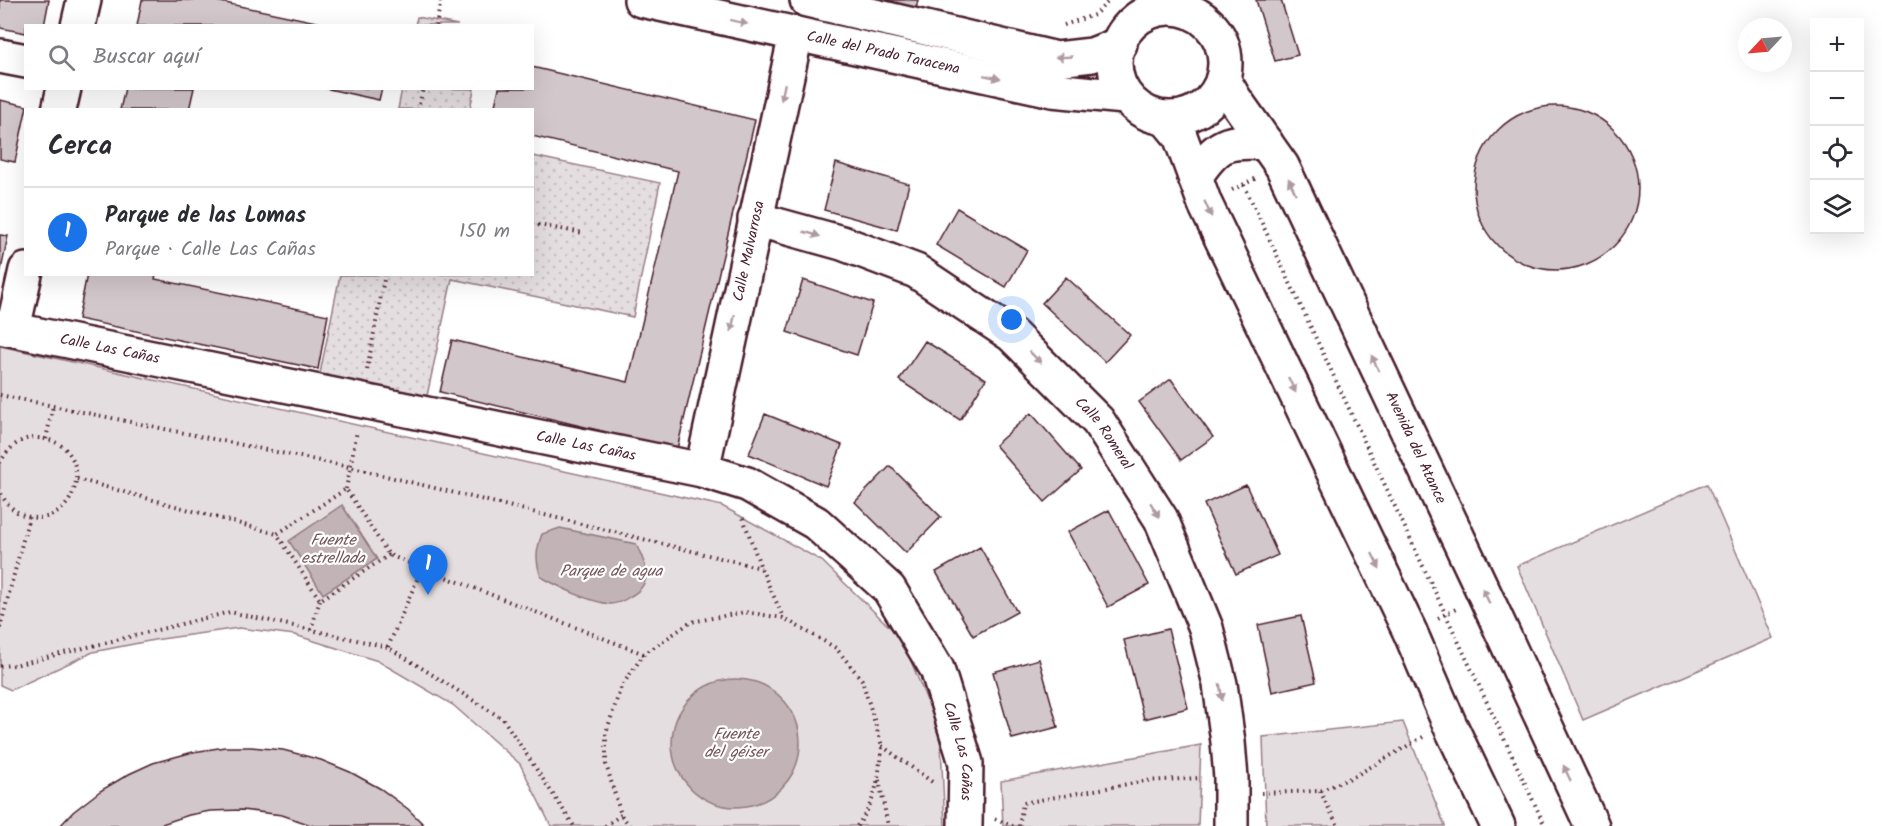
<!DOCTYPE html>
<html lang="es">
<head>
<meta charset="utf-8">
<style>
	body { margin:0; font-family:Kalam,sans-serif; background:#f7f7f7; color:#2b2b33 }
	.controls { position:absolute; right:18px; top:18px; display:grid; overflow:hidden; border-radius:0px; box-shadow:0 6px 24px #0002 }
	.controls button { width:54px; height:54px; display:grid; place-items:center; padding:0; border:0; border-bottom:2px solid #e1e1e2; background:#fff; color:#2b2b33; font:30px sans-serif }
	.compass { position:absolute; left:1738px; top:18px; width:54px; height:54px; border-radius:50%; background:#fff; box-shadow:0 6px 24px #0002; rotate:244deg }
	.you { position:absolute; left:1012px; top:320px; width:21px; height:21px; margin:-15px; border:4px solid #fff; border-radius:50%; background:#1a73e8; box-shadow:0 0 0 9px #1a73e833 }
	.badge { display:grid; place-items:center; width:39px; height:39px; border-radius:50%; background:#1a73e8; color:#fff; font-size:20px; font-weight:700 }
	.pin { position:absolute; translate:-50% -50px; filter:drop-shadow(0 2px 3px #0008) }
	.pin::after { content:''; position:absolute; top:32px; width:21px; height:18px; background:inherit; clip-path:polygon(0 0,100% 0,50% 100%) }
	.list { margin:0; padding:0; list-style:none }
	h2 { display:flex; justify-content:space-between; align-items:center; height:78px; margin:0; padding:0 24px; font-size:26px }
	h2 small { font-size:20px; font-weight:400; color:#7c7c81 }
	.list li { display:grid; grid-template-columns:39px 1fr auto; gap:18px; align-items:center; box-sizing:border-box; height:90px; padding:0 24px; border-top:2px solid #e1e1e2 }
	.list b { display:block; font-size:22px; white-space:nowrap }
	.list p { margin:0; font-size:20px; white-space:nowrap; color:#7c7c81 }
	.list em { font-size:20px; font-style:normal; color:#7c7c81 }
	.icon { flex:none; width:33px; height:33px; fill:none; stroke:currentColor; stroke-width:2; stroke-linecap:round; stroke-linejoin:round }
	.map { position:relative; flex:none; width:1882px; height:826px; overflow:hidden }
	.search { position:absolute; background:#fff; box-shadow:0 6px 24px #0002; left:24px; top:24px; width:510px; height:66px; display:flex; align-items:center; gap:15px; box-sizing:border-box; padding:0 21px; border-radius:0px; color:#7c7c81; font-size:22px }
	.panel { position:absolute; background:#fff; box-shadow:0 6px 24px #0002; left:24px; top:108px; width:510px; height:168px; border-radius:0px }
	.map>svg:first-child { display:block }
	.park { fill:#e5dee0; stroke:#987e86; stroke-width:1.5 }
	.garden { fill:url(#garden-dots); stroke:#987e86; stroke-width:1.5 }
	.water { fill:#c1b3b6; stroke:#91787e; stroke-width:1.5 }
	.building { fill:#d2c7cb; stroke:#4a1f2b; stroke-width:1.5 }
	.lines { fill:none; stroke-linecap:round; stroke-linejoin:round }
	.minor-casing { stroke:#4a1f2b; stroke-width:38 }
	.major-casing { stroke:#4a1f2b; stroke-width:38 }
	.path { stroke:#4a1f2b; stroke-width:4; stroke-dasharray:1.5 4.5; stroke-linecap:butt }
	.minor { stroke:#fff; stroke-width:33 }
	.major { stroke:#fff; stroke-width:33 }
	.oneway { fill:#ae9aa0 }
	.labels { text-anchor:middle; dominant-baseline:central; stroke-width:4.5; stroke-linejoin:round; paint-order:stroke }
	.street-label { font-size:15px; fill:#4a1f2b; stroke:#fff }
	.water-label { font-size:16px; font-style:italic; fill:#74535c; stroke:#fff }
</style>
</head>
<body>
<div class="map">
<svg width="1882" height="826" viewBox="0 0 1882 826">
	<defs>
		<pattern id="garden-dots" width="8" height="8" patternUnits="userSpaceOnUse" patternTransform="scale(1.5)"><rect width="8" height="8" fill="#e5dee0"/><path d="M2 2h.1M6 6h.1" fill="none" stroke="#c6bec0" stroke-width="1.8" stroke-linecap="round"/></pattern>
	</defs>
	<rect width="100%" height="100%" fill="#fff"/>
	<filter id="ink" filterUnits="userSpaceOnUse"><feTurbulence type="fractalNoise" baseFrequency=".0167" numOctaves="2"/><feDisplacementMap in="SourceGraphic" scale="12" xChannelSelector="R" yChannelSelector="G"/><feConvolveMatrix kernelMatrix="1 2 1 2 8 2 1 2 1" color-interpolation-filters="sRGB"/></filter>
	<g filter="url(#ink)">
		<path class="park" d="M0 346 722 506 822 561 902 639 934 718 941 745 945 826H551L520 764 453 705 378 661 295 635 239 628 154 640 93 652 11 690 0 685Z
			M1707 484 1773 638 1583 720 1517 566Z
			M1403 722 1445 826H1266L1263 737Z
			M1201 745 1198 826H1003L1001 781Z"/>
		<path class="garden" d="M417 17 458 25H415Z
			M402 89V88L474 89 470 109H398Z
			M533 156 660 183 633 317 452 279 424 410 317 388 340 275 532 274Z"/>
		<path class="water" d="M342 505 377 559 323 594 289 541Z
			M560 528 636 544C646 564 655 582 631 596 625 600 618 604 610 604 588 602 560 587 541 577 535 560 536 550 542 534Z
			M672 743a64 64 0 1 1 128 0a64 64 0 1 1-128 0Z"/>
		<path class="building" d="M0 0H49L44 26H26V33L0 28Z
			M142 0H211L335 26H137Z
			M864 0H918L915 13Z
			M1256 0H1281L1298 55 1275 61Z
			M532 67 755 120 677 449 440 392 452 340 628 382 678 171 532 136V110H494L499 88H532Z
			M125 88H194L189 110H120Z
			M324 88H382L379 100Z
			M0 100 27 106 15 162 0 159Z
			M1474 188a82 82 0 1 1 164 0a82 82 0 1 1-164 0Z
			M836 163 909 184 897 230 824 210Z
			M957 208 1027 250 1006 287 936 245Z
			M0 235 8 236 0 275Z
			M87 274H156L155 279 328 315 318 369 78 319Z
			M1066 277 1130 335 1105 362 1042 303Z
			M803 280 873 303 857 355 787 332Z
			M925 341 986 379 960 420 899 380Z
			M1171 379 1213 437 1181 460 1139 402Z
			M1031 413 1081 470 1045 502 995 445Z
			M765 414 842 445 826 486 749 454Z
			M890 466 941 517 906 553 855 502Z
			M1246 485 1278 555 1236 574 1204 504Z
			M1109 510 1149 585 1108 607 1068 532Z
			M980 547 1017 612 973 636 936 572Z
			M1301 616 1316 682 1272 692 1258 625Z
			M1168 629 1188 708 1144 719 1124 640Z
			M1039 659 1058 727 1012 739 993 672Z
			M225 747H251L283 750 321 760 350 772 381 789 408 809 425 826H314L282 815 242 810 210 811 189 815 156 826H60L73 812 100 791 129 774 153 763 193 752Z"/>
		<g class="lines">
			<defs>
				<g id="minor">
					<path id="s1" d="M641 0 1052 90 1125 97"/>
					<path d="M807 0 1057 59 1092 55 1120 44"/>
					<path d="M78 26 84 0"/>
					<path d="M0 56 26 61"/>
					<path d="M59 110 64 88"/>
					<path d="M1195 177C1218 143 1226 140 1266 143"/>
					<path id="s2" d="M755 219 842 243 916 271 1012 335 1098 421 1161 519 1206 628 1220 684 1228 742 1231 778V826"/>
					<path id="s3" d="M0 327 702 470 747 484 816 523 889 589 937 669 966 763 965 826"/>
					<path d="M13 329 26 270"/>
					<path id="s4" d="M702 470 796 34"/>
				</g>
				<g id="major">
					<circle cx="1170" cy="63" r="55"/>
					<path id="s5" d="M1223 79 1234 98 1282 166 1485 595 1592 826"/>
					<path d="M1166 119 1180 136 1205 204 1410 632 1449 723 1498 826"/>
				</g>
			</defs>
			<use href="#minor" class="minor-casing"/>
			<use href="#major" class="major-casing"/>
			<path class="path" d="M1064 25 1094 15 1110 0
				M436 26 441 0
				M418 110 423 88
				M1244 185 1545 826
				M1232 190 1255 179
				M532 224 583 233
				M367 370 385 274
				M0 395 349 467 761 568
				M46 439 53 406
				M0 463C7 450 19 437 36 438 103 441 78 538 21 514 11 509 4 501 0 491
				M77 479 277 534
				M346 489 357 431
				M743 518 761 568 783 617
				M389 555 320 600 277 534 346 489 389 555 644 654
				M1438 618 1458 608
				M0 628 29 517
				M311 630 320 600
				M388 647 422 568
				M0 666 15 665 230 612 388 647 503 719 574 826
				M882 746 935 784
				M879 780 888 826
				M1320 791 1338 826
				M1261 793 1320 791 1355 776 1423 737
				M995 819 1013 826
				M605 826 621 815
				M630 826 621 815 606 764V733L621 687 644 654 691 622 745 612 783 618 836 648 862 680 882 746 881 764
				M857 826C872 807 878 786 880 762
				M1019 826 1023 803 1145 781 1201 778"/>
			<use href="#minor" class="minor"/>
			<use href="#major" class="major"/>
		</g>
		<defs><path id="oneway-solid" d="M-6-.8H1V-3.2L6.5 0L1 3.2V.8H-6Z" transform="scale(1.5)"/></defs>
		<g class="oneway">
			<use href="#oneway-solid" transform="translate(739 22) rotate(13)"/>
			<use href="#oneway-solid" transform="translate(1064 57) rotate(177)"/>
			<use href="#oneway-solid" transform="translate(992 77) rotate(12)"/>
			<use href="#oneway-solid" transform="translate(783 92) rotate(102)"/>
			<use href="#oneway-solid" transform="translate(1292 186) rotate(-115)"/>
			<use href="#oneway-solid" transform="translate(1208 209) rotate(66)"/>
			<use href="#oneway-solid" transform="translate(812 234) rotate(16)"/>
			<use href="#oneway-solid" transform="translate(733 323) rotate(102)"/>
			<use href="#oneway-solid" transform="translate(1035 357) rotate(45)"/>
			<use href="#oneway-solid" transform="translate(1375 363) rotate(-115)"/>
			<use href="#oneway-solid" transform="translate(1292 385) rotate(64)"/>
			<use href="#oneway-solid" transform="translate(1155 510) rotate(58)"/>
			<use href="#oneway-solid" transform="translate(1376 561) rotate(64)"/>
			<use href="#oneway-solid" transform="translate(1486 596) rotate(-115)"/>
			<use href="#oneway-solid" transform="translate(1221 692) rotate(82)"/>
			<use href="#oneway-solid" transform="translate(1567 773) rotate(-115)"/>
		</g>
	</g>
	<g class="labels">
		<g class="street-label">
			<text stroke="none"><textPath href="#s1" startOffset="248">Calle del Prado Taracena</textPath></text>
			<text stroke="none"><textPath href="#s4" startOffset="224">Calle Malvarrosa</textPath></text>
			<text stroke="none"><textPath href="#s3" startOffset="112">Calle Las Cañas</textPath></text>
			<text stroke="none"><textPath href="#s2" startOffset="420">Calle Romeral</textPath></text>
			<text stroke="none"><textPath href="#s3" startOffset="598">Calle Las Cañas</textPath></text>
			<text stroke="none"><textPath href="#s5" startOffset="417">Avenida del Atance</textPath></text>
			<text stroke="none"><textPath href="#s3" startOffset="1120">Calle Las Cañas</textPath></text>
		</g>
		<g class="water-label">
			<text x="333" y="540">Fuente<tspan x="333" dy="18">estrellada</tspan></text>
			<text x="611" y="571">Parque de agua</text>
			<text x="736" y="734">Fuente<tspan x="736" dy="18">del géiser</tspan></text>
		</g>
	</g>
</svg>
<div class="controls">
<button>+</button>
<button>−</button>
<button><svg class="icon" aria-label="locate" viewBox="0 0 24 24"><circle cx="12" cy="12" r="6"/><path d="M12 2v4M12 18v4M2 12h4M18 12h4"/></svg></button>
<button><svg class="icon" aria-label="layers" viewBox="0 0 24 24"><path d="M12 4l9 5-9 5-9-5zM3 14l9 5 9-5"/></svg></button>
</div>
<svg class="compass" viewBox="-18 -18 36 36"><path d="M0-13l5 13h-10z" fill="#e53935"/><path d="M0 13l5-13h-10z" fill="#7c7c81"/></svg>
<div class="you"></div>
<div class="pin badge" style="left:428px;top:595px">1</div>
<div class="search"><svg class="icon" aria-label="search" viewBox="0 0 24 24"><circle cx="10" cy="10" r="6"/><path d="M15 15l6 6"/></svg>Buscar aquí</div>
<section class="panel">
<h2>Cerca<small></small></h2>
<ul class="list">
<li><span class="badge">1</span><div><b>Parque de las Lomas</b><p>Parque · Calle Las Cañas</p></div><em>150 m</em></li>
</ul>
</section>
</div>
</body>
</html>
